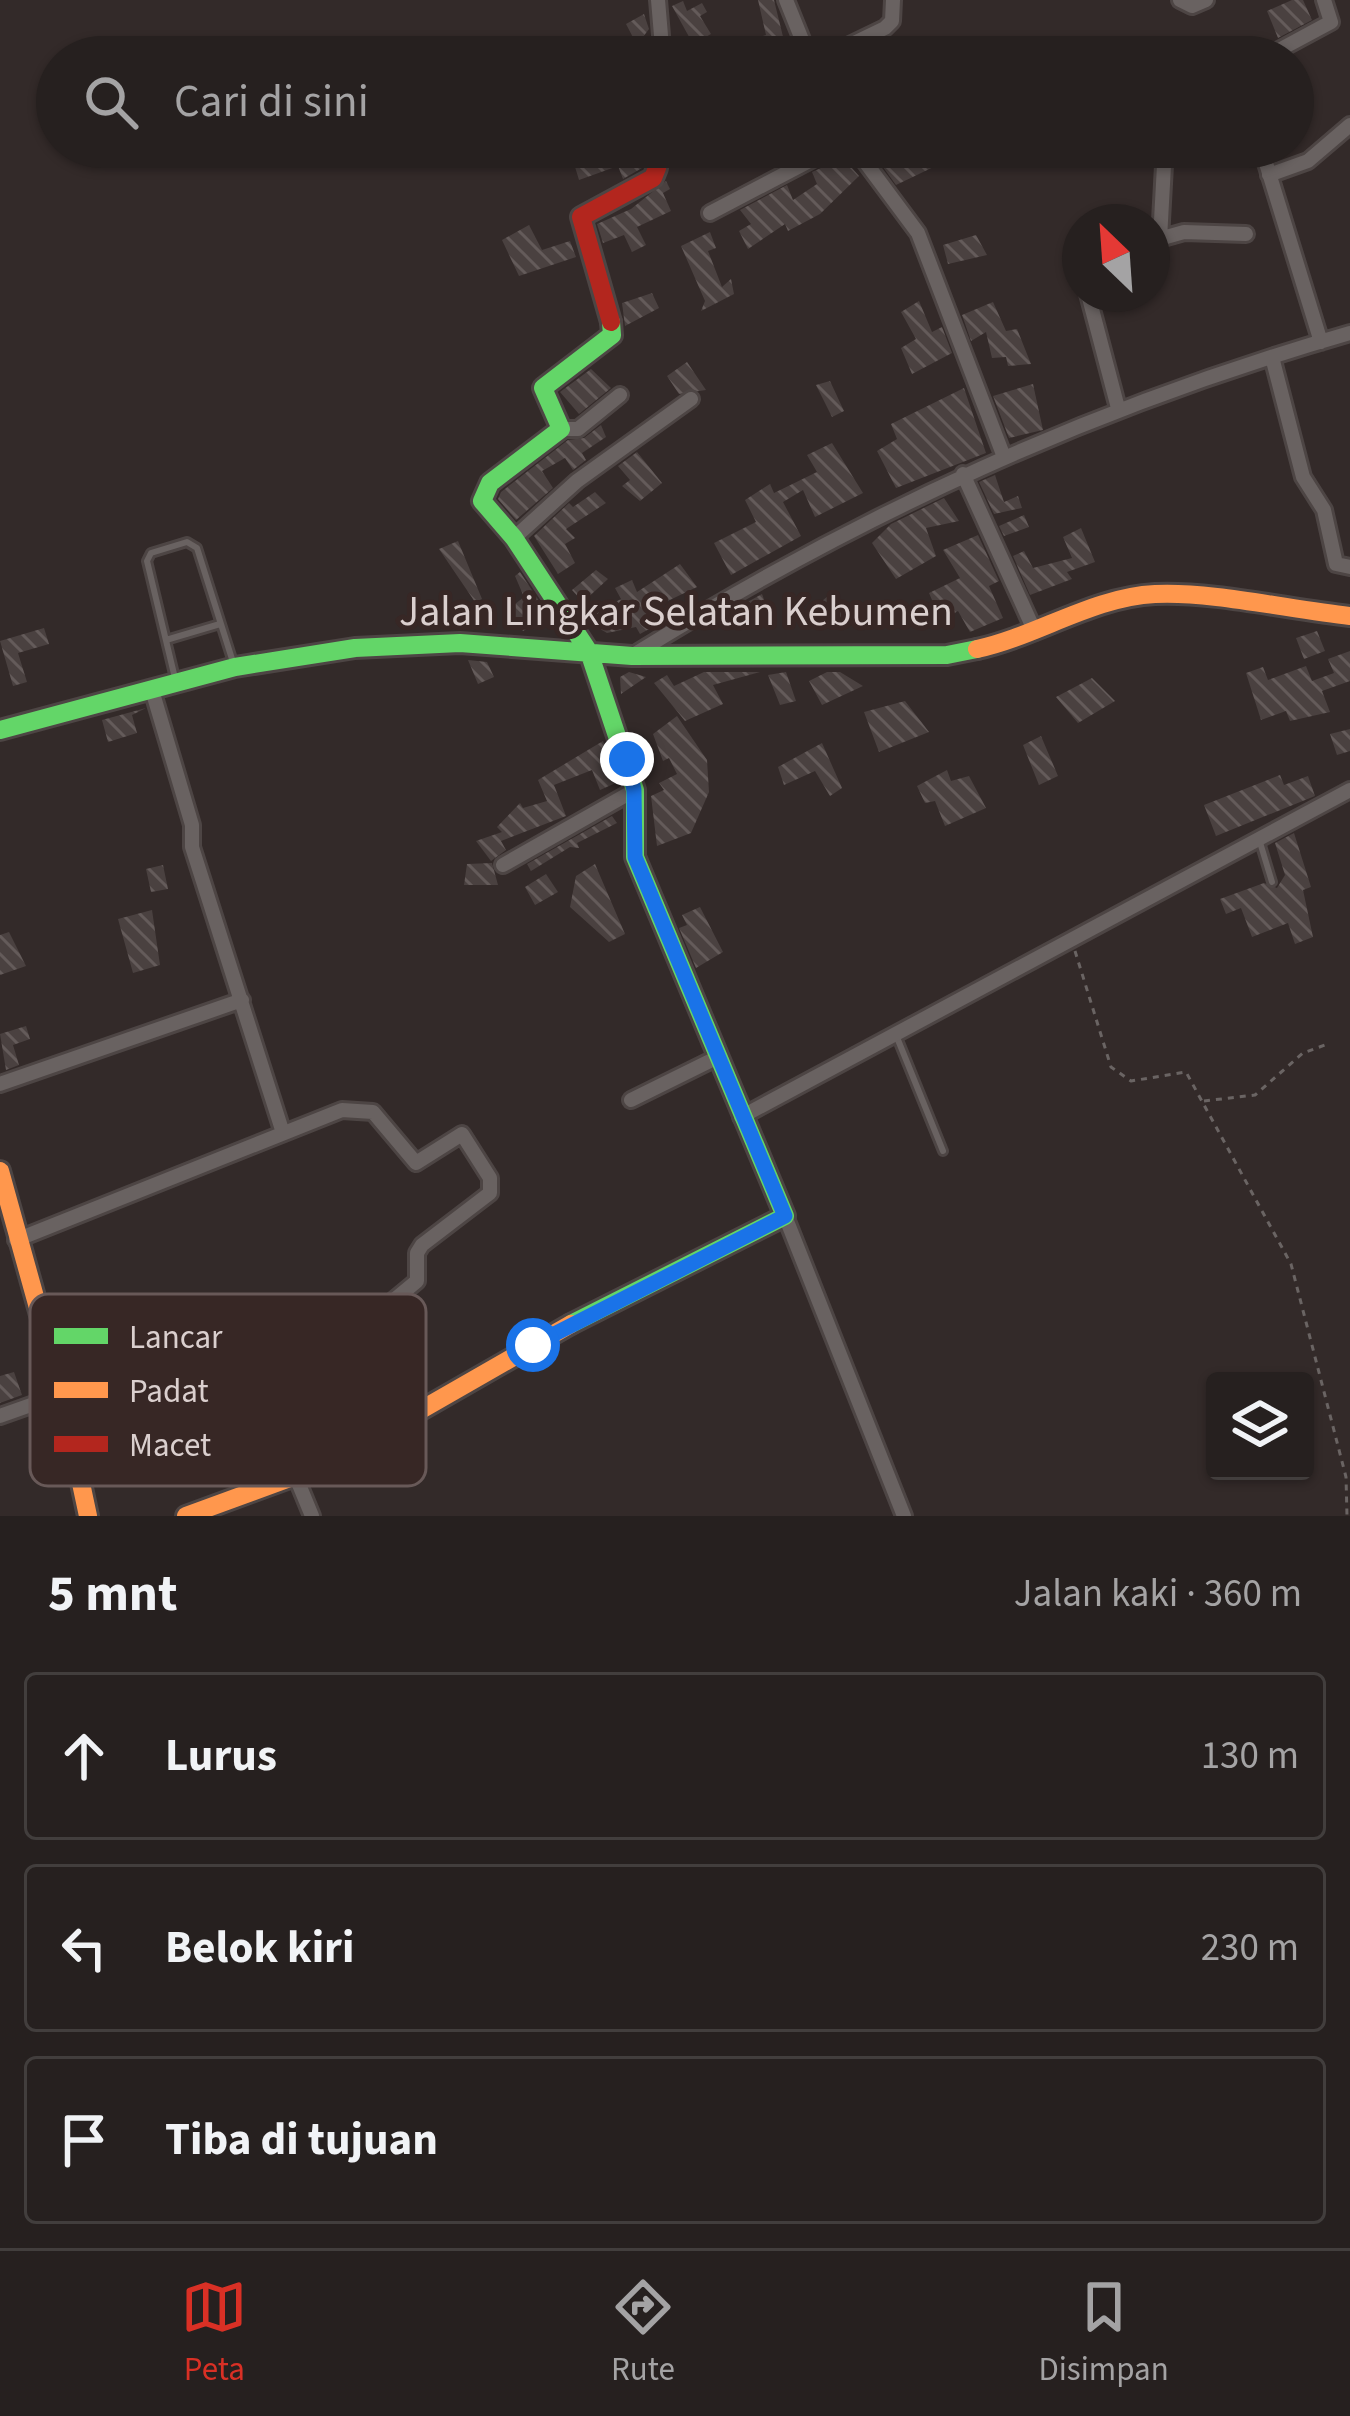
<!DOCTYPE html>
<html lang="id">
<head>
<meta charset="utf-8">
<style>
	body { margin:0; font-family:"Source Sans 3",sans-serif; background:#2e2828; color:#f1f3f6 }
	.controls { position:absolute; right:36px; bottom:36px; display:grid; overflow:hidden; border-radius:12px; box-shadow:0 3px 9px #0004 }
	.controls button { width:108px; height:108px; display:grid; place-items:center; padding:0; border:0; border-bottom:3px solid #423e3d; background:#26201f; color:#f1f3f6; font:60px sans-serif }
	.compass { position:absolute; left:1062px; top:204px; width:108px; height:108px; border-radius:50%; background:#26201f; box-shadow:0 3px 9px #0004; rotate:335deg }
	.stop { position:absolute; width:36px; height:36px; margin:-27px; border:9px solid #1a73e8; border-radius:50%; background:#fff }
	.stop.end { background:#1a73e8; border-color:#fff; box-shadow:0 3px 12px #0008 }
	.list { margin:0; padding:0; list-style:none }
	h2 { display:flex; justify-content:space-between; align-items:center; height:156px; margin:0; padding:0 48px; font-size:51px }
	h2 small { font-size:39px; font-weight:400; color:#a4a3a4 }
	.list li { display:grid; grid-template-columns:78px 1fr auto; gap:36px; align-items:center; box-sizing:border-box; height:168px; margin:0 24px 24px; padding:0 24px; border:3px solid #423e3d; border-radius:12px }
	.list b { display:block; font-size:45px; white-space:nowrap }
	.list em { font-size:39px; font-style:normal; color:#a4a3a4 }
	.icon { flex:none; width:66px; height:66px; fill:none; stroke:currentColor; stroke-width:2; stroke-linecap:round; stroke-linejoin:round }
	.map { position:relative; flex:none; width:1350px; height:1516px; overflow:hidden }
	.search { position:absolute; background:#26201f; box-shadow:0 3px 9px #0004; left:36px; right:36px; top:36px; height:132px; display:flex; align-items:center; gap:30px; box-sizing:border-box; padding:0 42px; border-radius:66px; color:#a4a3a4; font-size:45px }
	.sheet { height:732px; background:#26201f }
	nav { display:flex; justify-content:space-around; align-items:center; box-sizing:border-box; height:168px; border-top:3px solid #423e3d; background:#26201f; font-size:33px; color:#a4a3a4 }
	nav a { display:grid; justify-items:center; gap:6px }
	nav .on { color:#d93025 }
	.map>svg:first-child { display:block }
	.building { fill:url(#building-back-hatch) }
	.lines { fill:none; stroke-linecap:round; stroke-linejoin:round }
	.lane-casing { stroke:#4d4544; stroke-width:12 }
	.street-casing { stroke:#4d4544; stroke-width:20 }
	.fast-casing { stroke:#4d4544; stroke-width:24 }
	.slow-casing { stroke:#4d4544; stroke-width:24 }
	.jam-casing { stroke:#4d4544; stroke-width:24 }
	.path { stroke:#6a6463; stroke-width:3; stroke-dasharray:6 6; stroke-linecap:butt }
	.lane { stroke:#696261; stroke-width:6 }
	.street { stroke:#696261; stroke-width:14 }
	.fast { stroke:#63d668; stroke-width:18 }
	.slow { stroke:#ff974d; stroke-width:18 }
	.jam { stroke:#b3261e; stroke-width:18 }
	.route { stroke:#1a73e8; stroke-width:15 }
	.labels { text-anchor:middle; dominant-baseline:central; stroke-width:10; stroke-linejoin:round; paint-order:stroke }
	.street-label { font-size:42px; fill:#dacfce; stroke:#372725 }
	.key { fill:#372725; stroke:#685958; stroke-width:3 }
	.key-label { font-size:33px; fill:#dacfce }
</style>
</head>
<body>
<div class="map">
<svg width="1350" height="1516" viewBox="0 0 1350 1516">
	<defs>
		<pattern id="building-back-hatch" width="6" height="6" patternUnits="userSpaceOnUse" patternTransform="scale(3)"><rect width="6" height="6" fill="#4a4140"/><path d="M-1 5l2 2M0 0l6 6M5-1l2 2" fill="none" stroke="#645b5a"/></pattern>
	</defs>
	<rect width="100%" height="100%" fill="#332a29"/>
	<path class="building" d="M758 0H774L788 57H729V53L759 45 757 38 766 35Z
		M1292 0H1303L1312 20 1278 38 1267 11Z
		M683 1 687 11 702 3 707 12 700 16 711 34 693 44 672 6Z
		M644 14 649 29 637 45 626 24Z
		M569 147H635L642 168 623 179 618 166 579 180Z
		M916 147H934L942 163 896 185 880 163Z
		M843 158 859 176 820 214 788 231 785 224 748 249 739 231 751 224 740 210 787 185 793 200 817 184 812 172Z
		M666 181 670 189 663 193 671 211 637 227 646 245 632 252 624 235 603 243 597 224 631 209Z
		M529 225 542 250 570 241 576 257 519 276 502 240Z
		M710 232 716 248 708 251 722 287 731 279 734 294 701 311 705 301 681 246Z
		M976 235 987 255 948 264 943 245Z
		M652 293 659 308 625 326 622 303Z
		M919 301 932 332 942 327 952 353 912 374 901 348 916 339 901 312Z
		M993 302 1006 331 1017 329 1031 364 1008 366 1006 357 992 358 986 332 971 341 962 315Z
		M687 362 706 390 679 394 667 376Z
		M591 369 611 388 579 414 560 392Z
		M830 381 844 411 832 417 816 385Z
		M1033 384 1043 430 1009 438 993 396Z
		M964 388 986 453 896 488 877 451 897 439 891 424Z
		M601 425 606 437 582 453 586 460 577 467 573 470 565 458 542 471 553 488 516 520 498 499 501 492 568 440 584 438Z
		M832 443 863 493 815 517 803 490 783 502 801 536 731 575 714 543 756 522 745 500 770 484 774 493 817 472 807 455Z
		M637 452 662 483 640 501 622 486 630 480 618 466Z
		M995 475 1004 502 1018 496 1022 508 994 514 979 482Z
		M595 492 606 503 566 529 575 538 565 544 575 563 558 574 534 536 569 503 573 507Z
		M944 498 959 521 926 528 936 556 896 579 872 543 891 524Z
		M1024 515 1029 527 1004 536 999 526Z
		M1081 528 1095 562 1067 572 1072 579 1030 595 1013 556 1024 551 1033 568 1072 558 1063 537Z
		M978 535 999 581 989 586 1003 618 970 632 958 611 941 621 929 593 960 578 943 550Z
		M458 541 482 599 475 602 439 549Z
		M680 564 697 587 653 608 660 623 640 634 636 627 607 633 583 619 621 599 615 588 632 580 637 592Z
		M596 570 608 579 583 602 572 590Z
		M520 572 549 616 523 631 510 608 524 597 515 576Z
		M833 592 849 620 832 627 822 601Z
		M762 594 771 619 749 628 742 605Z
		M44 628 49 644 18 653 27 682 13 686 0 641Z
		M1317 631 1325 651 1304 659 1296 638Z
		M1350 651V681L1322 691 1330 712 1290 721 1286 711 1261 720 1246 673 1263 667 1268 680 1306 666 1312 681 1334 673 1328 659Z
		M468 660 487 662 494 677 478 684Z
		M629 672 646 677 621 694 620 677Z
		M704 672H760L713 685 723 704 685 721 654 683 667 675 674 686Z
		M786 672 796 701 780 705 768 675Z
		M827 672H840L863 686 822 705 809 681Z
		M1092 678 1115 701 1078 723 1056 697Z
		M905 701 929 732 879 752 864 712Z
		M146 708 132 715 137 733 108 742 102 720Z
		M677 716 707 760 709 792 691 833 657 846 651 796 664 790 659 783 677 774 669 758 663 761 653 734Z
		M1350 729V751L1337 755 1330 734Z
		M1041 736 1058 776 1039 785 1023 745Z
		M603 741 618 782 600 790 592 770 554 785 566 816 501 841 506 850 491 861 476 841 502 832 497 827 520 803 523 808 547 801 538 780Z
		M822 743 842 788 830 796 815 771 784 785 778 767Z
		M947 770 951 781 969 776 986 808 945 826 935 801 925 803 917 786Z
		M1280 775 1284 785 1308 776 1315 796 1216 836 1204 805Z
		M612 816 617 823 577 843 579 848 570 847 531 871 527 864Z
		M1294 833 1311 887 1303 890 1313 937 1295 944 1288 923 1252 937 1241 908 1226 914 1220 899 1264 883 1277 888 1285 875 1275 843Z
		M492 863 498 885H464L467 864Z
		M595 864 625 934 609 942 570 907 576 876Z
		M163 865 168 889 151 892 146 869Z
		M546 874 558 892 535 905 525 887Z
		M700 907 723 952 696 968 679 928 687 925 682 915Z
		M152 910 160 965 133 973 118 919Z
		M9 932 26 966 0 975V935Z
		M26 1026 30 1039 13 1045 19 1065 6 1070 0 1034Z
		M14 1372 22 1395 0 1403V1376Z"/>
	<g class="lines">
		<defs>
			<path id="lane" d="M166 640 220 624
				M174 674 147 561 151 553 187 542 197 548 232 659
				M1259 839 1272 882
				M896 1035 943 1151"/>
			<path id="street" d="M786 0 809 57
				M1180 0 1192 6 1206 0
				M657 57 662 47 658 0
				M825 57 885 28 892 21 893 0
				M1266 57 1331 22 1324 0
				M854 147 918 233 1004 457
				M1261 147 1321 342
				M1269 175 1308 161 1350 125
				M710 213 836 147
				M1160 239 1165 147
				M1152 241 1184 232 1246 234
				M1088 294 1118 408
				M1272 357 1303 477 1324 510 1336 564 1350 567
				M561 429H578L620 395
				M963 474 1035 632
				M514 538 577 481 691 399
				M635 654C862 513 1093 407 1350 333
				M152 690 192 825V847L283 1133
				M503 865 635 790
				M0 1084 242 1000
				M631 1100 716 1058
				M741 1117 1350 790
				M785 1216 904 1516
				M16 1240 342 1110 373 1112 416 1163 462 1134 490 1178V1193L422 1245 417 1253V1281L359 1329 352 1343 363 1370 410 1421
				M0 1416 62 1394
				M298 1482 312 1516"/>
			<path id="fast" d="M0 730 235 667 355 648 460 643 632 656 947 655 977 649
				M571 1324 785 1216 635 857V790L589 652 514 538 482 501 490 483 561 429 543 388 612 335 611 322"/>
			<path id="slow" d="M977 649C1037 636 1093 597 1155 594 1211 591 1292 610 1350 616
				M0 1171 62 1394 88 1516
				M186 1516 325 1465 571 1324"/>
			<path id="jam" d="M611 322 581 217 653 178 657 168 648 147"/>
		</defs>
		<use href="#lane" class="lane-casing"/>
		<use href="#street" class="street-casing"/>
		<use href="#fast" class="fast-casing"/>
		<use href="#slow" class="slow-casing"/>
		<use href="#jam" class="jam-casing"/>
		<path class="path" d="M1075 951 1111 1067 1131 1081 1186 1072 1291 1264 1346 1477 1347 1516
			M1204 1101 1255 1095 1303 1053 1325 1045"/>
		<use href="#lane" class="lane"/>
		<use href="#street" class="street"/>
		<use href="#fast" class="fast"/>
		<use href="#slow" class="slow"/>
		<use href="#jam" class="jam"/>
	</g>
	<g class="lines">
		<path class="route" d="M533 1345 785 1216 635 857 634 790 627 759"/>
	</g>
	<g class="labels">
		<g class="street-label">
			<text x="676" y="612">Jalan Lingkar Selatan Kebumen</text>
		</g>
	</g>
	<rect x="30" y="1294" width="396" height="192" rx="18" class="key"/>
	<rect x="54" y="1328" width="54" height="16" fill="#63d668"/>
	<rect x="54" y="1382" width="54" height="16" fill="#ff974d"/>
	<rect x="54" y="1436" width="54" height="16" fill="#b3261e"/>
	<g class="key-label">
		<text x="129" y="1348">Lancar</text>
		<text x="129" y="1402">Padat</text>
		<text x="129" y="1456">Macet</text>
	</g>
</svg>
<div class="controls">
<button><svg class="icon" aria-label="layers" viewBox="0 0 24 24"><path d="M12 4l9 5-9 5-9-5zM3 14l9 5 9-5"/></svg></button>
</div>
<svg class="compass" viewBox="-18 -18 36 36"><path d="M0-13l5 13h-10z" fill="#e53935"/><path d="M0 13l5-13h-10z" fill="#a4a3a4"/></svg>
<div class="stop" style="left:533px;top:1345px"></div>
<div class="stop end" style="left:627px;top:759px"></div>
<div class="search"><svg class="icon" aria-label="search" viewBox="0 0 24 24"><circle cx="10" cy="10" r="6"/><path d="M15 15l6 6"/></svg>Cari di sini</div>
</div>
<section class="sheet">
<h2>5 mnt<small>Jalan kaki · 360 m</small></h2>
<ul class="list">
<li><svg class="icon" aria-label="ahead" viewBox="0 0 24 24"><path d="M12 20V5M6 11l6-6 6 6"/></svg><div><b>Lurus</b></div><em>130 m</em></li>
<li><svg class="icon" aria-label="left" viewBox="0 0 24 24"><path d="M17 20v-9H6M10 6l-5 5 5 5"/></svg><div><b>Belok kiri</b></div><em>230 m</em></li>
<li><svg class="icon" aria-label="arrive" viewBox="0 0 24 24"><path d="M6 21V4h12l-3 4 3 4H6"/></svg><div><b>Tiba di tujuan</b></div></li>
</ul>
</section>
<nav>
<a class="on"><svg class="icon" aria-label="map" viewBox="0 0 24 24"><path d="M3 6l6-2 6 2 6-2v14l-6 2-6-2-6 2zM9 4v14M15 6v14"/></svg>Peta</a>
<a><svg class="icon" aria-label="directions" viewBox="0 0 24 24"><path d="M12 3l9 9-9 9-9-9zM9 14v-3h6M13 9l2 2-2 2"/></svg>Rute</a>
<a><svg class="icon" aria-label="saved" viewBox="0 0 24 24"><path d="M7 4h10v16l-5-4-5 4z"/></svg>Disimpan</a>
</nav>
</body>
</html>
